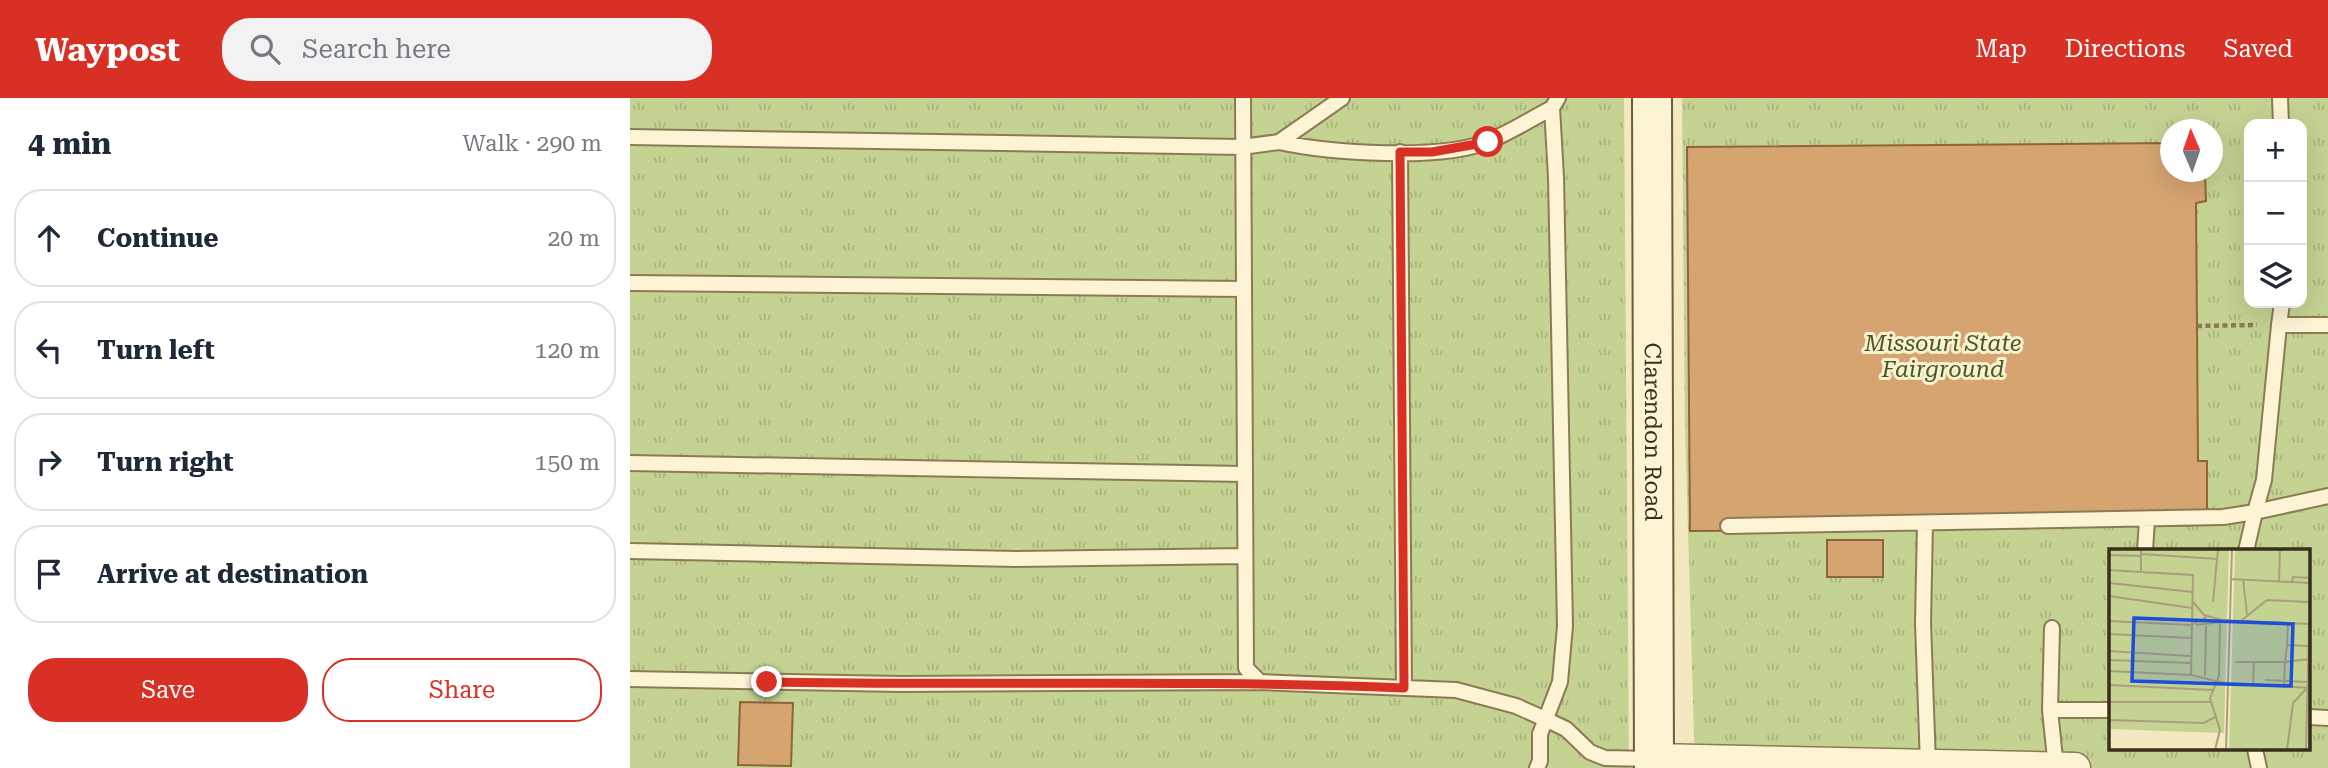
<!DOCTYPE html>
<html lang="en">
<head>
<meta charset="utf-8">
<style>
	body { margin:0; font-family:"Roboto Serif",serif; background:#f2f2f3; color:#1f2937 }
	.controls { position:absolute; right:21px; top:21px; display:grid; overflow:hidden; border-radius:14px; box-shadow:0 7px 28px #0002 }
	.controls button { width:63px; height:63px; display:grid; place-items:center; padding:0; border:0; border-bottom:2px solid #e0e1e3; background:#fff; color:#1f2937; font:35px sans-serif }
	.compass { position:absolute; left:1530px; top:21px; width:63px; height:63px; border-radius:50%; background:#fff; box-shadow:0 7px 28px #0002; rotate:358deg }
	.stop { position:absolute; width:21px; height:21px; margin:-16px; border:5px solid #d93025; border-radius:50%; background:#fff }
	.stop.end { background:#d93025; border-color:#fff; box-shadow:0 2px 7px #0008 }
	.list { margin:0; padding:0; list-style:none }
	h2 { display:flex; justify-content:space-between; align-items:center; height:91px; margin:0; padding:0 28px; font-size:30px }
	h2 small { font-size:23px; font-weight:400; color:#747a83 }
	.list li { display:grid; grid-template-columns:46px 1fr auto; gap:21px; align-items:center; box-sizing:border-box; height:98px; margin:0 14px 14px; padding:0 14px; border:2px solid #e0e1e3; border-radius:28px }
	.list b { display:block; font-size:26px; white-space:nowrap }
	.list em { font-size:23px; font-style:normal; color:#747a83 }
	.actions { display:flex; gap:14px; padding:21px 28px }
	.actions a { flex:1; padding:16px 0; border:2px solid #d93025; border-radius:28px; text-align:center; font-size:24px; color:#d93025 }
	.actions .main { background:#d93025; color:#fff }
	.icon { flex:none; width:38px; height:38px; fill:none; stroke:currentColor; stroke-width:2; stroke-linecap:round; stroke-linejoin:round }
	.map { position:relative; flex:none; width:1698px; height:670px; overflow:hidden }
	header { display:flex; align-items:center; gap:42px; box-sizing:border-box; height:98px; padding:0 35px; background:#d93025; color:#fff }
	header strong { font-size:33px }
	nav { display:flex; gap:38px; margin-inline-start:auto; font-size:24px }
	.search { width:490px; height:63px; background:#f2f2f3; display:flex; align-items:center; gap:18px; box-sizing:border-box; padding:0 24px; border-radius:28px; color:#747a83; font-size:26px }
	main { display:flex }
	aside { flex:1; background:#fff }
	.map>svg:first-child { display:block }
	.grass { fill:url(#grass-tufts); fill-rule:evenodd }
	.building { fill:#d5a471; stroke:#906439; stroke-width:2 }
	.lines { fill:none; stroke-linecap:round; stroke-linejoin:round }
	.lane-casing { stroke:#8e7955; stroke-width:18 }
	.street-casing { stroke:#8e7955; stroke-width:33 }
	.secondary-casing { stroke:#6f5a39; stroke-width:42 }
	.path { stroke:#8e7955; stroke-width:4.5; stroke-dasharray:5 3.5; stroke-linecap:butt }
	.lane { stroke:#fcf4d4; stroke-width:14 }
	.street { stroke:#fcf4d4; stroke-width:30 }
	.secondary { stroke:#fcf4d4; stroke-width:38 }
	.route { stroke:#d93025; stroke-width:9 }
	.labels { text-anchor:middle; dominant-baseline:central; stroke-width:6; stroke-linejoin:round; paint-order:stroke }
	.park-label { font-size:23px; font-style:italic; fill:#465a20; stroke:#f9f1d0 }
	.street-label { font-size:23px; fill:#3c2e1c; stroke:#f9f1d0 }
	.inset-road { fill:none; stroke:#aa9e7e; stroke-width:2 }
	.view { fill:#1d4ed8; fill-opacity:0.15; stroke:#1d4ed8; stroke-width:3.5 }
	.inset-edge { fill:none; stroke:#3c2e1c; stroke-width:3.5 }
</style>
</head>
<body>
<header>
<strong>Waypost</strong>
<div class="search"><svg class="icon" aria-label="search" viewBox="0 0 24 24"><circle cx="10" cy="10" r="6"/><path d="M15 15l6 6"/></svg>Search here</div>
<nav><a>Map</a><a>Directions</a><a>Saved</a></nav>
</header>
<main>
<aside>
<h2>4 min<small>Walk · 290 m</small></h2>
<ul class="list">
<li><svg class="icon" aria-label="ahead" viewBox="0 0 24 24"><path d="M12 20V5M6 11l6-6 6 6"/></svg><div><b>Continue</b></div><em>20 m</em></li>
<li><svg class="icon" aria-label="left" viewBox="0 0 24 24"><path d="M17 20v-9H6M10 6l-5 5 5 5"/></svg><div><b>Turn left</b></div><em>120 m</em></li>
<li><svg class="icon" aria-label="right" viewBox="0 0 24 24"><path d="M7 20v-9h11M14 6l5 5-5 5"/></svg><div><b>Turn right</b></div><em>150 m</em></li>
<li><svg class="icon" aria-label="arrive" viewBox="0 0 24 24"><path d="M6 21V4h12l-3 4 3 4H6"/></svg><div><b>Arrive at destination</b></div></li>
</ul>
<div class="actions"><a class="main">Save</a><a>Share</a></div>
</aside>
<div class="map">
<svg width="1698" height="670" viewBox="0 0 1698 670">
	<defs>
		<pattern id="grass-tufts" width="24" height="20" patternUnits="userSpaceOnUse" patternTransform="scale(1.75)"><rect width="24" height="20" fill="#c4d292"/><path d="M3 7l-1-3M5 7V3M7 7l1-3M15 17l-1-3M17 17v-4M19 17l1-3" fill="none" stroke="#a9b57d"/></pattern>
	</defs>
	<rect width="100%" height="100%" fill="#f3e8c0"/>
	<path class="grass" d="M0 0H994L999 670H0Z
		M1052 0H1698V670H1065L1055 330ZM1619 26H1672V205H1619ZM1540 32H1582V74H1540ZM1481 453H1679V651H1481Z"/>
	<path class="building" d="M1540 45V74H1575L1576 103 1566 105 1567 228 1568 363H1577V427L1518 428 1517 419 1213 432 1060 433 1057 49Z
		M1197 442H1253V479H1197Z
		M110 604 163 605 161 668 108 667Z"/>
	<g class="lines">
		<defs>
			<path id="lane" d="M613 0 616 570 630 584 826 592 886 608 915 621 936 631 960 654 975 660 1021 661
				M1650 0 1651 26
				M0 39 612 49 649 44 712 0
				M649 44C699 55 812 63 859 43 881 34 901 21 922 10L928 0
				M770 54 774 590
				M0 185 613 191
				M1649 227 1652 205
				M0 365 614 376
				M1295 425 1293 525 1298 667
				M1098 428 1593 419 1625 414 1634 382 1649 227H1698
				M0 453 386 461 615 458
				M1515 453 1517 421
				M1616 453 1625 414 1698 398
				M1422 530 1420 612 1426 670
				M0 581 271 586 630 584
				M1420 612H1481
				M1679 619 1698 620
				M1625 651 1629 670
				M907 670 910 663V636L930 584 935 528 926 79 922 10"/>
			<path id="street" d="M1024 661 1445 670"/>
			<g id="secondary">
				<path id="s1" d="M1022 0 1024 670"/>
			</g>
		</defs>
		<use href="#lane" class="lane-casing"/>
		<use href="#street" class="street-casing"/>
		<use href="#secondary" class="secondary-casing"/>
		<path class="path" d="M1567 228 1627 227"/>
		<use href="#lane" class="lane"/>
		<use href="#street" class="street"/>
		<use href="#secondary" class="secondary"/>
	</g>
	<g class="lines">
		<path class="route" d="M137 584C349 588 562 581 774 590L770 54H802L858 44"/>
	</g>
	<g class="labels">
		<g class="park-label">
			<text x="1313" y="245">Missouri State<tspan x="1313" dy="26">Fairground</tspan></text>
		</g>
		<g class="street-label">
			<text stroke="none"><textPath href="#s1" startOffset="334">Clarendon Road</textPath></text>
		</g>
	</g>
	<g transform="translate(1479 451)">
		<rect width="201" height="201" fill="#f3e8c0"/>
		<path d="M0 0H120L115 184 0 180ZM126 0H201V201H120Z" fill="#c4d292"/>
		<path class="inset-road" d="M32 0V23L84 26 82 126 115 134 202 139M32 5 108 10 109 0M0 6 32 7M0 21 32 23M122 30 201 34M134 30 138 65M170 32 171 0M183 33 184 28 201 29 200 34M0 34 84 43M0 47 83 59M84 53 95 66 113 71 200 75M104 53 108 10M133 71 158 51 201 53M0 72 82 76 98 68M87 76 112 73M0 85 82 89M178 96 179 74M0 102 81 107M0 111 81 114M126 113H176L178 96 200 97M0 122 82 126M96 127 97 77M156 131 199 133M0 136 104 141M144 136 145 113M175 138 176 113 200 110M0 153H102M0 171 95 174 108 167M106 201 111 181 101 149 110 127 111 73M117 201 123 0M178 201 184 154 198 139M197 201 201 34"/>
		<path class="view" d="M25 69 184 75 182 137 23 132Z"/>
		<rect width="201" height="201" class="inset-edge"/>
	</g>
</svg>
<div class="controls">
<button>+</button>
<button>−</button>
<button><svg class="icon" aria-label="layers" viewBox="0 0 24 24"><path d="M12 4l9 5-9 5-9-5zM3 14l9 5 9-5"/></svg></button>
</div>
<svg class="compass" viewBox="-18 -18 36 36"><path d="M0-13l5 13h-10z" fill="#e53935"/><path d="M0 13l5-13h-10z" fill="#747a83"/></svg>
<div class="stop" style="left:858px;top:44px"></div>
<div class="stop end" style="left:137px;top:584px"></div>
</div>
</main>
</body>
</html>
